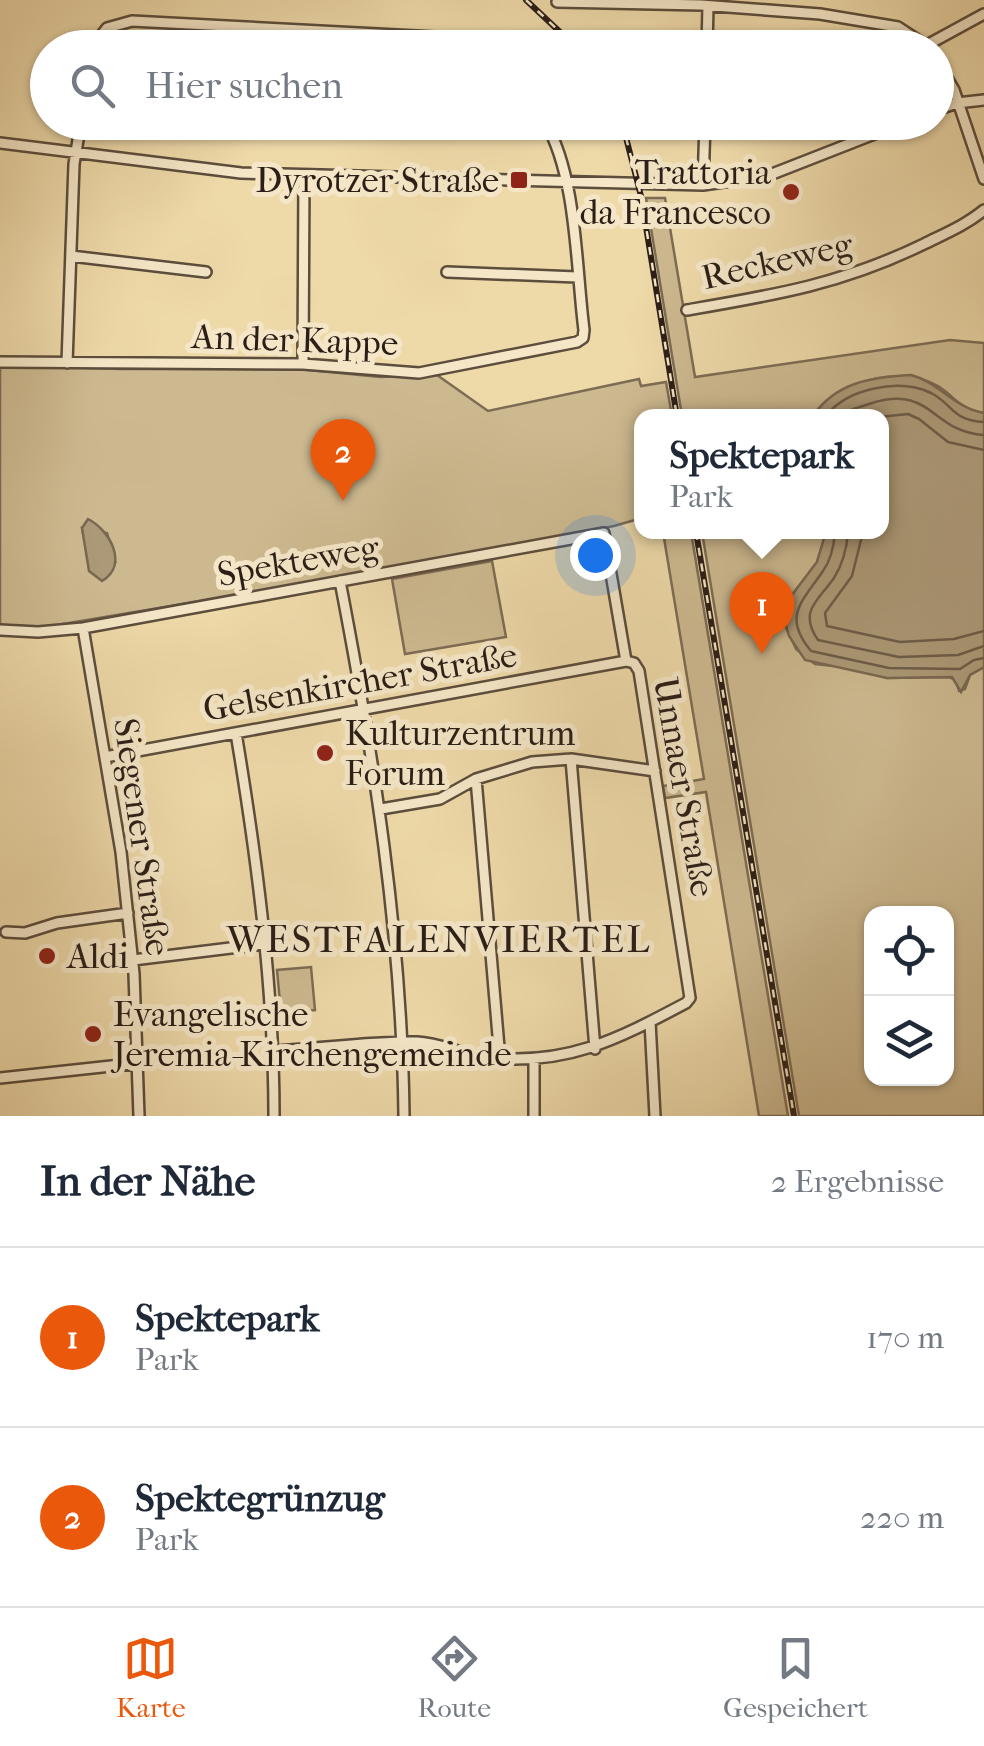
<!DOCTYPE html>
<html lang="de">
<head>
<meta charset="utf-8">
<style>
	body { margin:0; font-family:"IM FELL French Canon",serif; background:#f2f2f3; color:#1f2937 }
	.controls { position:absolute; right:30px; bottom:30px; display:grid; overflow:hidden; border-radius:20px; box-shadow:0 2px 8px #0004 }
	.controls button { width:90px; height:90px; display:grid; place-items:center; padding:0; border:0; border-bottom:2px solid #e0e1e3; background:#fff; color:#1f2937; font:50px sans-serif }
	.you { position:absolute; left:595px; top:555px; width:35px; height:35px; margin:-25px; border:8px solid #fff; border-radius:50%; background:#1a73e8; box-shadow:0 0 0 15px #1a73e833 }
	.badge { display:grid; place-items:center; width:65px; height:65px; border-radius:50%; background:#ea580c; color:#fff; font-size:32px; font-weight:700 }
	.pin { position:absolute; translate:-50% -82px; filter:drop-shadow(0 2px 5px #0008) }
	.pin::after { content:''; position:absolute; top:52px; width:35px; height:30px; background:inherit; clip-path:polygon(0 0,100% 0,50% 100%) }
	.popup { position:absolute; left:634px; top:409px; width:255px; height:130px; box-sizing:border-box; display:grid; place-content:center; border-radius:20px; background:#fff; filter:drop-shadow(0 2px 8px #0005); font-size:32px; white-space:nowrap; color:#747a83 }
	.popup b { font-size:38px; color:#1f2937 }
	.popup::after { content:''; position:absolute; left:50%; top:100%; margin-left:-20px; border:20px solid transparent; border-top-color:#fff }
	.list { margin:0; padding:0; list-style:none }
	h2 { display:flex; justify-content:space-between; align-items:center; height:130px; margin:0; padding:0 40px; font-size:42px }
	h2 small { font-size:32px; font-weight:400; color:#747a83 }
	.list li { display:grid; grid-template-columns:65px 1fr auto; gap:30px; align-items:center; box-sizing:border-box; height:180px; padding:0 40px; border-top:2px solid #e0e1e3 }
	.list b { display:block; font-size:38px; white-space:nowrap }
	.list p { margin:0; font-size:32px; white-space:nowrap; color:#747a83 }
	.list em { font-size:32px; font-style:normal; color:#747a83 }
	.icon { flex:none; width:55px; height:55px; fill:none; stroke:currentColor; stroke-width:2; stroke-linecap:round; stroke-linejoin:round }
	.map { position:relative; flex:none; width:984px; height:1116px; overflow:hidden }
	.search { position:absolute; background:#fff; box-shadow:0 2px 8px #0004; left:30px; right:30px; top:30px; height:110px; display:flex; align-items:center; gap:25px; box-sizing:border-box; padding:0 35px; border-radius:55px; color:#747a83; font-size:38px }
	.sheet { height:490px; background:#fff }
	nav { display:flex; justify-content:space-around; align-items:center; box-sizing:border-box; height:140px; border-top:2px solid #e0e1e3; background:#fff; font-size:28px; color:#747a83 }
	nav a { display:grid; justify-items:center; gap:5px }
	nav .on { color:#ea580c }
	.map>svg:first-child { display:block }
	.green { fill:#cdb990; stroke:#7c6c54; stroke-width:2.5; fill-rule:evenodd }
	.water { fill:#ac9977; stroke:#786851; stroke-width:2.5 }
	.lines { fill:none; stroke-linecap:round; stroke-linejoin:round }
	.shore { stroke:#6c5c47; stroke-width:2.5 }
	.minor-casing { stroke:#5c4d3c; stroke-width:14 }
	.minor { stroke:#f4e6c7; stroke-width:9 }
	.rail-casing { stroke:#2b1e17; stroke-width:6 }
	.rail { stroke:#f4e6c7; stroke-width:2.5; stroke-dasharray:8; stroke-linecap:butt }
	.poi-dot { fill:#8f2418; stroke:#f4e6c7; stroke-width:4 }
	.labels { text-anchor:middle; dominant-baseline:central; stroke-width:10; stroke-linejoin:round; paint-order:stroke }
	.poi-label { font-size:35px; fill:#2b1e17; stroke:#f4e6c7; text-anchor:start }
	.street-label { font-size:35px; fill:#2b1e17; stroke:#f4e6c7 }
	.neighbourhood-label { font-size:38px; letter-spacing:2.5px; fill:#2b1e17; stroke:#f4e6c7 }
</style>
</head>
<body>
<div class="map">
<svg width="984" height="1116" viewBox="0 0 984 1116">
	<rect width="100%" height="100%" fill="#eed9a9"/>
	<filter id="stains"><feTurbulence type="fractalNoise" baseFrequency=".002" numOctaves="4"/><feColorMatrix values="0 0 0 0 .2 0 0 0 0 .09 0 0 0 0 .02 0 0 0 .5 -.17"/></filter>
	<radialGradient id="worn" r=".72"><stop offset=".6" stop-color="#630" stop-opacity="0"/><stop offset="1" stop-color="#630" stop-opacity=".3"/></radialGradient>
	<path class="green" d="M646 198H665L695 377 950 340 984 343V413C958 409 957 398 938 386 901 364 836 382 813 416H682Z
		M0 365 121 369H299L380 377 437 375 488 411 639 379 641 386 666 382 672 416 642 417V518L614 526 345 577 39 628 0 625ZM82 528 107 533 115 561 86 547Z
		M663 532H691L788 1116H759L706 792 665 798 663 786 704 779Z
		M702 532H826L817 562 792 595 787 610 785 625 796 649 815 664 852 668 887 678 949 677 956 680 959 691 965 689 970 675 984 667V1116H799ZM872 914H946V1078H872Z
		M492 561 506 637 405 654 392 579Z
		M311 967 315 1010 281 1013 277 970Z"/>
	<path class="water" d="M911 375C939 382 954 408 984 413V667L970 675 961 692 952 677 887 678 805 660 789 636 785 622 792 595 817 562 826 532H882V417L813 416C836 382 872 377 911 375Z
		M88 519C110 530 129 565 102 581L89 571 82 528Z"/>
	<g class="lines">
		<path class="shore" d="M825 417C847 388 899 378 931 393 953 404 951 420 984 422
			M841 417C849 408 859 408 869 404 933 383 930 432 984 435
			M879 417 908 414 919 419 948 442 984 450
			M835 532C834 545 831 560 823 571 802 602 782 616 811 651L889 668 960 669 974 660 984 658
			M848 532C847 547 842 565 834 578 818 601 798 611 818 640L899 657 958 655 984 646
			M863 532 852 576 825 613 827 626 900 642 954 639 984 631"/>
		<defs>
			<path id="minor" d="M557 2 701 5 820 14 898 27 930 48
				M927 45 984 14
				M91 48 107 28 132 21 435 37 471 48
				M707 48 708 6
				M936 59 954 90 984 179
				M936 110 957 103 984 100
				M0 143 241 173 703 185 767 176 905 122
				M703 185 705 122
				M71 256 206 272
				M447 272 577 277
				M687 310C775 295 842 284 924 244 944 234 966 225 984 210
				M0 362 303 364 419 373 577 342 583 338 584 330C576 268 577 176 545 122
				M67 363 74 164 81 122
				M303 364 304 175
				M340 581C374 758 402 935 404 1116
				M83 628 121 852 134 974 139 1116
				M0 630 38 632 83 628 604 533 626 661 634 663 639 671 690 998 686 1003C616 1040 565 1067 484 1057 461 1054 440 1043 417 1042 369 1041 320 1049 272 1051
				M236 733C257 859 274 988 274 1116
				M105 757 626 661
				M571 759 595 1049
				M476 779 500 1059
				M381 809 440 799 476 779 532 762 571 759 655 771
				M6 932 25 933 57 923 128 913
				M133 960 263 944
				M650 1022 655 1116
				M534 1060V1116
				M0 1078 139 1063"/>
		</defs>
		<use href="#minor" class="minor-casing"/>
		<use href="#minor" class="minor"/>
		<defs>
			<path id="rail" d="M526 0 577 48
				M622 122 641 196 677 417
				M696 532 794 1116"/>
		</defs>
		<use href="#rail" class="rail-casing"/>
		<use href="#rail" class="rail"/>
	</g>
	<g class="poi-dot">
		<rect x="509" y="170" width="20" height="20" rx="5"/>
		<circle cx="791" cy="192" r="10"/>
		<circle cx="325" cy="753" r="10"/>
		<circle cx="47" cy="956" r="10"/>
		<circle cx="93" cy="1034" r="10"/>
	</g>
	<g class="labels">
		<g class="poi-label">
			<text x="771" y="172" text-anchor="end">Trattoria<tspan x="771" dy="40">da Francesco</tspan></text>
			<text x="499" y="180" text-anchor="end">Dyrotzer Straße</text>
			<text x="345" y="733">Kulturzentrum<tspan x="345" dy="40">Forum</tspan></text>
			<text x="67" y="956">Aldi</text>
			<text x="113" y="1014">Evangelische<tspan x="113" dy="40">Jeremia-Kirchengemeinde</tspan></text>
		</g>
		<g class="street-label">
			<text transform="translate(777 261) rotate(-13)">Reckeweg</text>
			<text transform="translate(295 340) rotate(2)">An der Kappe</text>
			<text transform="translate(298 561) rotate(-10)">Spekteweg</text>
			<text transform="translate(360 682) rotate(-10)">Gelsenkircher Straße</text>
			<text transform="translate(684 787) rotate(80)">Unnaer Straße</text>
			<text transform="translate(142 837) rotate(82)">Siegener Straße</text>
		</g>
		<g class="neighbourhood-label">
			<text x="439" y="939">WESTFALENVIERTEL</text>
		</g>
	</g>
	<rect width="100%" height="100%" filter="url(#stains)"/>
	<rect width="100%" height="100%" fill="url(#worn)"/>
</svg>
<div class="controls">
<button><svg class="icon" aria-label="locate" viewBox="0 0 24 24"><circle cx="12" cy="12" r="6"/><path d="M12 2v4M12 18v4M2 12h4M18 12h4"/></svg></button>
<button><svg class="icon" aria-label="layers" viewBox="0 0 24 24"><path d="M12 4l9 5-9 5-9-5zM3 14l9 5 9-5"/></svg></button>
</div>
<div class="you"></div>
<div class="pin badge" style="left:762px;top:654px">1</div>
<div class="popup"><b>Spektepark</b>Park</div>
<div class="pin badge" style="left:343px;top:501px">2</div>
<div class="search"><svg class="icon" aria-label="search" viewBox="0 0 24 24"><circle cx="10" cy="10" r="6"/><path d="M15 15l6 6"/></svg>Hier suchen</div>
</div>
<section class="sheet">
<h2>In der Nähe<small>2 Ergebnisse</small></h2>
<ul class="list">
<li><span class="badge">1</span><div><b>Spektepark</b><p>Park</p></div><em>170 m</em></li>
<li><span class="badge">2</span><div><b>Spektegrünzug</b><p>Park</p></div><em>220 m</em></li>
</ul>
</section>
<nav>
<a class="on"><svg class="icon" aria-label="map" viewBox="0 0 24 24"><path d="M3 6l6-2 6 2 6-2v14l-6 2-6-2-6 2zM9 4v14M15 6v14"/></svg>Karte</a>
<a><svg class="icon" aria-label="directions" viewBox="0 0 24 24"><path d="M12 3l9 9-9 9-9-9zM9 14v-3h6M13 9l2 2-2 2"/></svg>Route</a>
<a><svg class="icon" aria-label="saved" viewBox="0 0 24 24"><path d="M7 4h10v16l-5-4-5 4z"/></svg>Gespeichert</a>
</nav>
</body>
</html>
